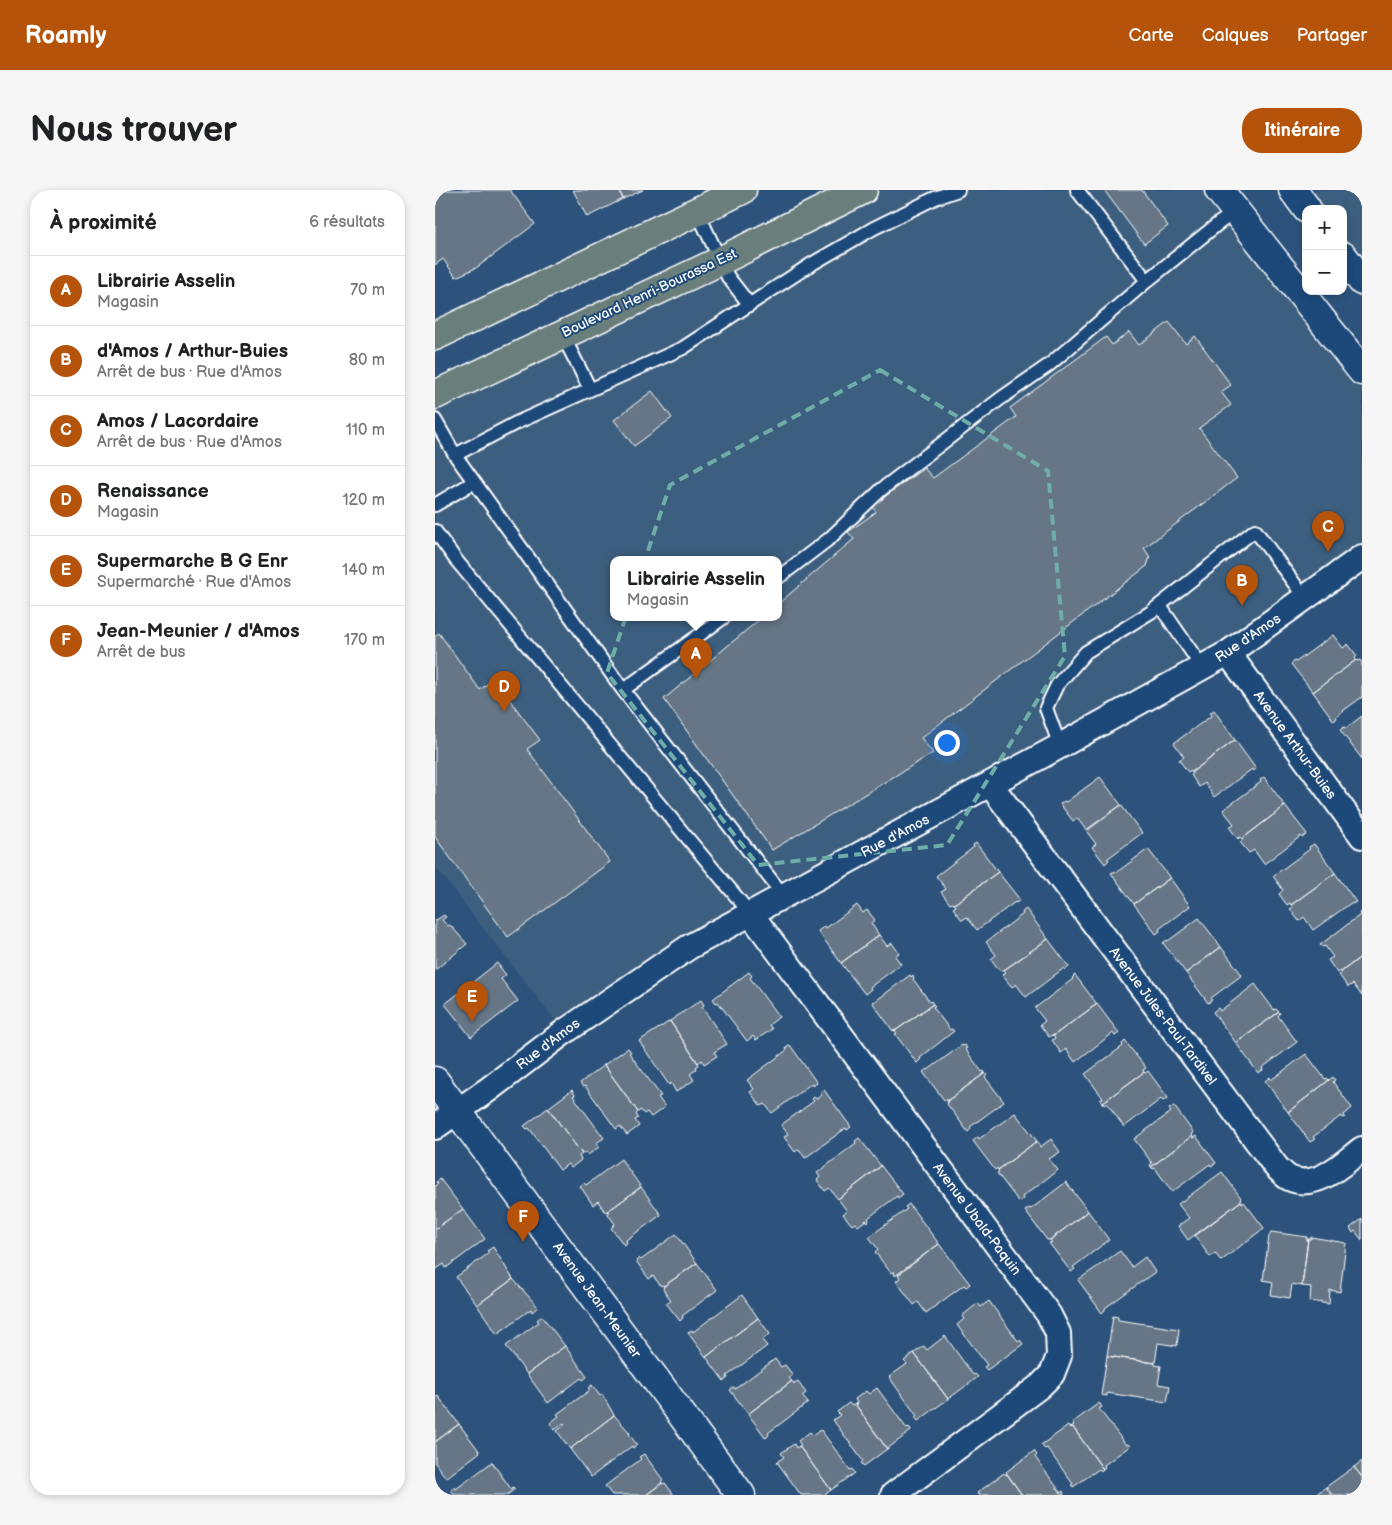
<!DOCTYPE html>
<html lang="fr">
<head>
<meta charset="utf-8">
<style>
	body { margin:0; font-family:"Balsamiq Sans",sans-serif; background:#f6f6f6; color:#202124 }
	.controls { position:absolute; right:15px; top:15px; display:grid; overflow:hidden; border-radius:10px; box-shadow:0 2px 8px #0003 }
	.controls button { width:45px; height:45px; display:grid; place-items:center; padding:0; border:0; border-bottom:1px solid #e0e0e0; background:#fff; color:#202124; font:25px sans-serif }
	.you { position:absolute; left:511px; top:552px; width:18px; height:18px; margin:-12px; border:4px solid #fff; border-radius:50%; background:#1a73e8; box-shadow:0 0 0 8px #1a73e833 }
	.badge { display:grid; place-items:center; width:32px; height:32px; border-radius:50%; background:#b45309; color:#fff; font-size:16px; font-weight:700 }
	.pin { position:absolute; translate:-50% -41px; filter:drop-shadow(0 1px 2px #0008) }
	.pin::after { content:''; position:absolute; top:26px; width:18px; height:15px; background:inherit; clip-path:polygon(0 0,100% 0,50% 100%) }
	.popup { position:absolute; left:175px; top:366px; width:172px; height:65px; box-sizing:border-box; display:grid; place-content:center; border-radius:10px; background:#fff; filter:drop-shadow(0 1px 4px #0005); font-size:16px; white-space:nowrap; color:#757577 }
	.popup b { font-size:19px; color:#202124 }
	.popup::after { content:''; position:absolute; left:50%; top:100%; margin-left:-10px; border:10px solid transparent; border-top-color:#fff }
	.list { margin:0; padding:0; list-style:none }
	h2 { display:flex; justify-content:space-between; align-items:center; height:65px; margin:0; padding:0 20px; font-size:21px }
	h2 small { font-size:16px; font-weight:400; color:#757577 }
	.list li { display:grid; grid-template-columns:32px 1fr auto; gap:15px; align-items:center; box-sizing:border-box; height:70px; padding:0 20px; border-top:1px solid #e0e0e0 }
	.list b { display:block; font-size:19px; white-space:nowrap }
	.list p { margin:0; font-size:16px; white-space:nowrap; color:#757577 }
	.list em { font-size:16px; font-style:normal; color:#757577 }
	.map { position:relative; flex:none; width:927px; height:1305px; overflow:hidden; border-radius:20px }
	header { display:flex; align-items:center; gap:30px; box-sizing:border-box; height:70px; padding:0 25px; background:#b45309; color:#fff }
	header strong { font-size:24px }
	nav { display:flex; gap:28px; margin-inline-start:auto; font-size:18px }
	.intro { display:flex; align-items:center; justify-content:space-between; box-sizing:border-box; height:120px; padding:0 30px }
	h1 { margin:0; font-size:35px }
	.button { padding:12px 22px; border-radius:20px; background:#b45309; color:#fff; font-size:18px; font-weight:700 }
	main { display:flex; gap:30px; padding:0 30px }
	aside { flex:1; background:#fff; border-radius:20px; box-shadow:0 2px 8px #0003 }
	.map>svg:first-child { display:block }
	.built { fill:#3e5e7f; fill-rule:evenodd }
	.building { fill:#667686; stroke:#fff }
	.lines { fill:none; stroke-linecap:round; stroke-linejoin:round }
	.service-casing { stroke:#fff; stroke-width:16 }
	.minor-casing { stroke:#fff; stroke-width:28 }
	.tertiary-casing { stroke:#fff; stroke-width:31 }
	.secondary-casing { stroke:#fff; stroke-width:31 }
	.primary-casing { stroke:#fff; stroke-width:31 }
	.service { stroke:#1f4a7a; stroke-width:12 }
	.minor { stroke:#1f4a7a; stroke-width:24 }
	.tertiary { stroke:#1f4a7a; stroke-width:28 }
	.secondary { stroke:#1f4a7a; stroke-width:28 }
	.primary { stroke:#6b7f7c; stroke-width:28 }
	.marked { fill:none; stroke:#6fada8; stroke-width:4; stroke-dasharray:10 6; stroke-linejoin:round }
	.labels { text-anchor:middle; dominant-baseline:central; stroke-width:4; stroke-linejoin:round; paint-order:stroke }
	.street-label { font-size:14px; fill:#fff; stroke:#1f4a7a }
</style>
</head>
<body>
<header>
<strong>Roamly</strong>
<nav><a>Carte</a><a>Calques</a><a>Partager</a></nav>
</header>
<div class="intro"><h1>Nous trouver</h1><a class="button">Itinéraire</a></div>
<main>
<aside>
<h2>À proximité<small>6 résultats</small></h2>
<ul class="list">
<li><span class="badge">A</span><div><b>Librairie Asselin</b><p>Magasin</p></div><em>70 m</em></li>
<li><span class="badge">B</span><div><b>d'Amos / Arthur-Buies</b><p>Arrêt de bus · Rue d'Amos</p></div><em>80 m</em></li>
<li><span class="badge">C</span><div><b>Amos / Lacordaire</b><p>Arrêt de bus · Rue d'Amos</p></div><em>110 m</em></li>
<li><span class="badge">D</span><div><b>Renaissance</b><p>Magasin</p></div><em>120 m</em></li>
<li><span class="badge">E</span><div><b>Supermarche B G Enr</b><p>Supermarché · Rue d'Amos</p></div><em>140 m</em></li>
<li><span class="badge">F</span><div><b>Jean-Meunier / d'Amos</b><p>Arrêt de bus</p></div><em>170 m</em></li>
</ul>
</aside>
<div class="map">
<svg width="927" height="1305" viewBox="0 0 927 1305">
	<rect width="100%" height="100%" fill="#2d537c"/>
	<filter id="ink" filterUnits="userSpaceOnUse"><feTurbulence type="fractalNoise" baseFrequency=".02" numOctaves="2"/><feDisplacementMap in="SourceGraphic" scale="10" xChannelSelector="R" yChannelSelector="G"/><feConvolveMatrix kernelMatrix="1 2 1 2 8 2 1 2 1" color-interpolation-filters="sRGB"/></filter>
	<g filter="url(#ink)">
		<path class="built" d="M426 0H789L927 186V367L793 463 555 594 129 842 0 676V206ZM178 370H344V428H178Z
			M856 0H927V94L908 69V19H871Z"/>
		<path class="building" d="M0 0H75L100 34 41 78 21 87 8 69 0 75Z
			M138 0H184L188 9 152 27Z
			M184 0H208L188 9Z
			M669 0H707L733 36 709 54Z
			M734 132 751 154 760 146 796 195 786 202 796 215 764 238 802 288 709 358 715 367 712 376 486 548 498 563 337 660 229 509 326 428H344V413L419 349 413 342 441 322 437 316 489 278 498 288 581 227 575 218 671 147 677 155 694 142 704 155Z
			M217 201 237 228 199 256 179 230Z
			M4 443 45 500 59 489 105 550 92 559 175 672 73 747 0 647V446Z
			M898 445 908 458 913 454 922 466 920 468 921 470 878 502 856 474 860 471 861 472Z
			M921 470 922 471 925 470 927 473V507L901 526 902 528 899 531 878 502Z
			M779 520 800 550 757 582 756 580 753 582 744 570 749 567 739 553 776 526 775 523Z
			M927 526V569L905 540 909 537 911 538Z
			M800 550 821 579 818 581 817 579 779 607 770 593 764 597 756 585 758 584 757 582Z
			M665 587 686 615 651 640 642 628 638 631 625 614 629 611 631 612Z
			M829 587 850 616 807 649 805 647 803 649 794 637 799 634 788 620 826 592 825 590Z
			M686 615 707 643 672 669 674 670 670 674 657 657 661 654 652 642 653 640Z
			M850 616 872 644 867 648 866 646 829 674 819 660 814 663 805 652 808 650 807 649Z
			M541 653 563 682 519 714 518 713 515 714 506 702 511 699 501 686 539 657 538 655Z
			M879 654 900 683 856 715 855 713 852 715 844 704 848 700 838 686 875 659 874 657Z
			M713 659 735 688 699 714 676 683 681 681 682 682Z
			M563 682 585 710 581 713 580 712 542 740 532 727 527 730 518 718 521 716 519 714Z
			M900 683 921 712 917 714 916 713 878 740 869 727 864 731 855 719 858 717 856 715Z
			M735 688 755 716 724 739 725 741 721 744 699 714Z
			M422 715 428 723 432 720 440 730 436 733 444 745 406 773 383 741 390 736 391 738Z
			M591 719 613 749 569 780 568 779 565 781 556 769 561 765 551 752 588 724 587 722Z
			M927 721V766L906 782 905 781 902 783 893 770 898 767 890 756 888 757 885 755 925 725 924 723Z
			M9 725 11 727 7 730 13 736 15 735 32 754 0 780V731Z
			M764 728 786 757 751 783 728 753 732 750 733 751Z
			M444 745 452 756 457 753 464 763 460 766 466 774 435 797 436 799 430 804 406 773Z
			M613 749 634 777 630 780 629 778 591 807 581 794 577 797 567 785 571 782 569 780Z
			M786 757 807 785 776 808 777 810 773 813 751 783Z
			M927 766V806L918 794 913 797 904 785 907 783 906 782Z
			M62 773 71 785 66 789 83 811 36 847 10 814Z
			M314 782 317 786 315 788 344 827 334 835 337 839 321 850 318 846 312 851 283 812 281 813 278 809Z
			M475 785 476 787 478 785 479 788 478 789 495 812 496 811 498 814 460 841V840L458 841 437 812 442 810Z
			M640 785 662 814 618 846 617 845 614 847 605 835 610 831 600 818 638 789 637 788Z
			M820 794 839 820 841 819 844 822 801 853 778 822 783 818 785 821Z
			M266 810 269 815 267 817 292 854 279 862 282 866 269 874 267 870 263 873 235 831Z
			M498 814 500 816 498 817 515 840 517 839 519 841 485 868 486 869 482 873 460 844 462 843 460 841Z
			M662 814 684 843 680 846 678 843 640 872 631 859 626 863 617 850 620 848 618 846Z
			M844 822 845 824 843 826 862 852 827 878 828 880 823 883 801 853Z
			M235 831 264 875 261 877 262 879 255 884 259 890 241 902 236 893 234 895 204 851Z
			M690 851 711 878 708 880 709 882 667 913 665 910 668 908 650 884 688 856 687 854Z
			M355 855 382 893 378 896 377 893 337 923 330 914 326 916 315 902 319 899 312 890 352 860 351 858Z
			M527 855 528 856 530 855 532 858 530 859 547 882 549 881 550 883 512 911 511 909 509 910 488 882 492 879 493 880Z
			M193 858 196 862 194 863 226 906 223 907 230 917 216 927 212 922 209 924 206 920 203 922 169 875Z
			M871 864 890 889 892 888 894 890 853 922 830 891 835 887 836 890Z
			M169 875 203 922 201 924 203 928 200 930 204 936 192 945 185 936 181 939 150 896 148 897 145 893Z
			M713 881 733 908 728 911 726 909 689 937 672 913 669 915 667 913 709 882 710 883Z
			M550 883 552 885 550 887 569 912 535 937 536 939 533 942 512 914 513 913 512 911Z
			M898 887 900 890 898 892 917 918 909 925 910 927 908 928 906 926 878 947 880 949 875 952 853 922Z
			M137 900 140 905 138 906 169 948 161 953 164 957 153 965 151 962 147 964 113 918Z
			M389 900 416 937 412 940 411 938 370 968 364 959 360 962 349 947 353 944 346 935 379 911 377 909 379 907 381 909 387 905 385 903Z
			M739 916 758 942 756 945 757 946 716 977 715 975 717 973 699 949 736 922 734 919Z
			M113 918 147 964 144 966 146 970 136 978 133 974 125 980 94 938 92 939 89 936Z
			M580 923 602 951 563 980 562 978 560 980 538 951 543 947 544 949Z
			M757 946 758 948 761 946 781 973 776 976 775 974 737 1002 720 978 718 979 716 977Z
			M424 948 446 976 403 1009 394 998 390 1001 382 990 385 987 382 983 421 953 420 951Z
			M616 949 625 962 614 969 623 980 587 1007 588 1009 584 1012 562 983 564 982 563 980 602 951 605 957Z
			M186 969 206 997 173 1021 170 1022 163 1011 158 1015 145 996 149 993 151 995Z
			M446 976 468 1004 463 1008 462 1006 433 1028 434 1030 433 1032 431 1030 423 1036 420 1033 417 1035 408 1024 412 1021 403 1009Z
			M787 982 806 1008 805 1009 806 1011 753 1050 743 1036 754 1028 743 1014Z
			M5 989 28 1019 0 1039V996L3 994 1 992Z
			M631 992 653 1021 615 1050H612L590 1021 594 1018 596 1019Z
			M206 997 226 1025 191 1050 192 1053 189 1055 176 1038 180 1034 173 1024V1021Z
			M806 1011 807 1013 809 1012 829 1038 786 1071 780 1063 775 1067 760 1046Z
			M474 1014 504 1054 460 1086 459 1081 456 1083 440 1062 443 1059 434 1047 472 1019 470 1017Z
			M28 1019 50 1049 11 1078 9 1074 0 1080V1039Z
			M653 1021 674 1050 638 1077 640 1079 636 1082 614 1053 617 1052 615 1050Z
			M927 1029V1050L920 1041 918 1043 915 1038Z
			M836 1042 872 1047 871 1049H873L867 1096 857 1094 855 1108 836 1105 838 1092 828 1090 834 1046Z
			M241 1044 262 1073 229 1096 228 1095 226 1096 218 1086 214 1089 201 1071 204 1068 206 1070Z
			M876 1047 911 1053 905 1102 895 1100 894 1114 875 1111 876 1097 867 1096 873 1049H876Z
			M504 1054 535 1094 531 1097 529 1095 491 1123 483 1112 479 1115 461 1091 465 1088 463 1085Z
			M58 1057 78 1089 42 1115 21 1087 54 1063 52 1061Z
			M685 1061 697 1077 710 1067 720 1082 670 1118V1120L667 1123 643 1090Z
			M262 1073 282 1100 247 1126 248 1128 245 1131 231 1113 236 1110 228 1099 229 1096Z
			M78 1089 103 1117 97 1122 96 1119 62 1144 42 1115Z
			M307 1105 323 1128 271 1167 253 1143 257 1140 258 1142Z
			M554 1111 583 1151 585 1150 588 1154 552 1180 549 1177 552 1175 522 1135 529 1129 527 1126 543 1113 546 1117Z
			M107 1126 130 1156 92 1184 71 1156 104 1132 102 1130Z
			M678 1126 683 1127V1130L744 1139 742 1156 723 1153 720 1173 672 1166Z
			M323 1128 335 1144 327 1150 332 1156 292 1186 293 1188 289 1191 271 1167Z
			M510 1146 538 1185 540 1184 543 1187 513 1209 479 1163 489 1156 492 1160Z
			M130 1156 152 1187 148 1190 146 1188 113 1213 92 1184Z
			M479 1163 513 1209 483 1231 480 1227 482 1226 454 1187 472 1174 469 1171Z
			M672 1166 720 1173V1175L726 1176 723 1194 735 1196 732 1212 672 1203V1206L666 1205Z
			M340 1169 346 1177 350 1175 358 1185 354 1188 357 1191 313 1224 295 1200 299 1197 300 1199Z
			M357 1191 359 1194 363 1192 371 1203 367 1206 373 1213 333 1243 334 1245 331 1248 313 1224Z
			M157 1195 165 1206 167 1204 179 1225 135 1259 122 1241 130 1235 129 1233 120 1240 115 1233 124 1226 122 1224 155 1200 153 1198Z
			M442 1198 472 1239 474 1237 476 1241 452 1259 420 1214 422 1213 420 1209 431 1201 434 1204Z
			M3 1206 24 1234 0 1252V1208Z
			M414 1213 417 1216 420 1214 452 1259 429 1276 426 1273 428 1271 398 1230 405 1225 402 1222Z
			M664 1213 667 1217 664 1219 691 1255 693 1254 695 1256 669 1275 670 1277 668 1279 637 1236 639 1235 637 1233Z
			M179 1225 195 1243 194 1244 202 1255 198 1258 197 1256 156 1287 135 1259Z
			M24 1234 45 1262 11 1288 0 1273V1252Z
			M633 1236 635 1238 637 1236 668 1279 666 1281 664 1279 638 1297 636 1295 638 1294 612 1258 610 1259 606 1255Z
			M386 1240 415 1280 417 1279 420 1283 396 1300 364 1256 366 1255 363 1251 375 1242 378 1245Z
			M359 1254 361 1258 364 1256 396 1300 389 1305H366L342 1272 349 1267 346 1263Z
			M599 1261 602 1265 600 1267 626 1303 628 1301 629 1305H587L572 1284 571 1282Z
			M209 1264 228 1290 226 1292 227 1293 211 1305H177L170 1296 206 1269 204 1267Z
			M927 1271V1287L919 1277Z
			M57 1272 76 1299 78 1297 80 1299 72 1305H20L16 1300 20 1297 21 1299Z
			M919 1277 927 1287V1305H897L891 1297Z
			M569 1283 571 1285 572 1284 587 1305H543L542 1303Z
			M227 1293V1294L230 1293 239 1305H211Z
			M891 1297 897 1305H880Z"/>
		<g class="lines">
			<defs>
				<path id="service" d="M642 0 712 91
					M262 21 293 87 314 114
					M127 144 155 199
					M0 230 20 265
					M0 315 39 292
					M0 341 21 370 315 723
					M344 387 394 349 447 299 565 209 614 175 712 91 784 33 800 22
					M725 416 767 477
					M288 428 188 500 20 265 81 233 248 158 375 75 439 38 500 8 523 0
					M188 500 348 705
					M625 556 611 518 622 495 651 462 716 422 820 340 870 408"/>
				<path id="minor" d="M793 463 927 646
					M555 594 842 978C846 981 850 986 854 988 881 1001 907 974 927 959
					M315 723 614 1125 623 1143 624 1166 617 1184 605 1196 458 1305
					M0 937 54 899 129 842 254 757 625 556 793 463 927 367"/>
				<path id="tertiary" d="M0 891 306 1305"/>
				<path id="secondary" d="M784 0 927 181
					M858 0 872 19
					M908 66 927 91"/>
				<path id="primary" d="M0 146 307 0
					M0 205 285 71 428 0"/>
			</defs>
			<use href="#service" class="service-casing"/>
			<use href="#minor" class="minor-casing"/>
			<use href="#tertiary" class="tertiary-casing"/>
			<use href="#secondary" class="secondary-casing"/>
			<use href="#primary" class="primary-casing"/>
			<use href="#service" class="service"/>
			<use href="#minor" class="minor"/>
			<use href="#tertiary" class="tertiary"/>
			<use href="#secondary" class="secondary"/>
			<use href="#primary" class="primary"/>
		</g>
	</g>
	<path class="marked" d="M445 180 613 281 630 466 512 655 323 675 172 483 235 295Z"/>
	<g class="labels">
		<g class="street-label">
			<text transform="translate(214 103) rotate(-25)">Boulevard Henri-Bourassa Est</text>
			<text transform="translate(813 448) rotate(-34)">Rue d'Amos</text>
			<text transform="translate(860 555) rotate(54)">Avenue Arthur-Buies</text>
			<text transform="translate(460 646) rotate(-28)">Rue d'Amos</text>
			<text transform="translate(728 826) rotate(53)">Avenue Jules-Paul-Tardivel</text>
			<text transform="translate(113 854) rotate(-37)">Rue d'Amos</text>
			<text transform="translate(542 1029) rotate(53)">Avenue Ubald-Paquin</text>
			<text transform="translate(162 1110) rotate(54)">Avenue Jean-Meunier</text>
		</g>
	</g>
</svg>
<div class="controls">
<button>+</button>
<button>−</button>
</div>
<div class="you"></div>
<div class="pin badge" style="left:261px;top:489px">A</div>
<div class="popup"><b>Librairie Asselin</b>Magasin</div>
<div class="pin badge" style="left:807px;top:416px">B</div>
<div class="pin badge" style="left:893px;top:362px">C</div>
<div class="pin badge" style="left:69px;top:522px">D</div>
<div class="pin badge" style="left:37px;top:832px">E</div>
<div class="pin badge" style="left:88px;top:1052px">F</div>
</div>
</main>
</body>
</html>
